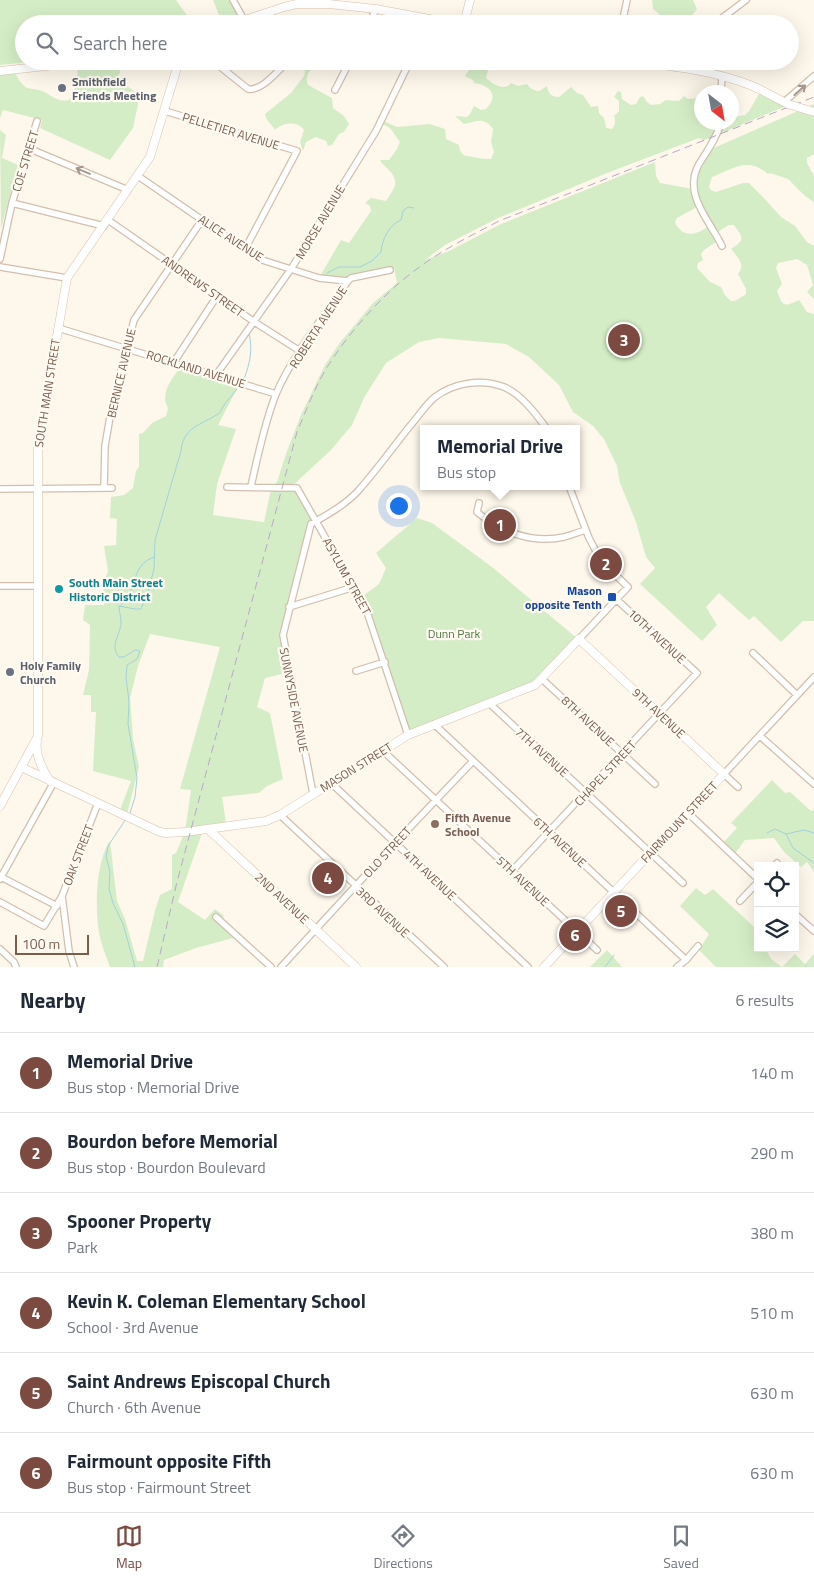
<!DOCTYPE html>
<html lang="en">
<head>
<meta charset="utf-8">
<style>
	body { margin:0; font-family:"Titillium Web",sans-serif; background:#f6f6f7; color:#1f2937 }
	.controls { position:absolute; right:15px; bottom:15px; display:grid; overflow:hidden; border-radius:0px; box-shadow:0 5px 20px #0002 }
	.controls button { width:45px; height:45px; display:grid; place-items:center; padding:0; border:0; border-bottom:1px solid #e0e1e3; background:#fff; color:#1f2937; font:25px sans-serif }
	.compass { position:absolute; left:694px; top:85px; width:45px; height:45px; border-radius:50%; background:#fff; box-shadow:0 5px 20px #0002; rotate:149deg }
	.scale { position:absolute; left:15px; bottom:12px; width:74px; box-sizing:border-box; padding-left:5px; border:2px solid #7b5d4b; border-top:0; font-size:14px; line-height:18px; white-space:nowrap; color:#7b5d4b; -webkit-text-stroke:4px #fffaf2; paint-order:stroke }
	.you { position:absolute; left:398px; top:505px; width:18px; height:18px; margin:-12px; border:4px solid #fff; border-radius:50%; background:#1a73e8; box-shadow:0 0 0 8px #1a73e833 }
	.badge { display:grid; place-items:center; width:32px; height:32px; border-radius:50%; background:#7c4a40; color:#fff; font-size:16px; font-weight:700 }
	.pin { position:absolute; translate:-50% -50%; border:2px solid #fff; box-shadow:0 1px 5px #0006 }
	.popup { position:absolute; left:420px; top:425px; width:160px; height:65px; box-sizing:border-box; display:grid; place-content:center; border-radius:0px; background:#fff; filter:drop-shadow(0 1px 4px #0005); font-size:16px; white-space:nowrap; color:#747a83 }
	.popup b { font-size:19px; color:#1f2937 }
	.popup::after { content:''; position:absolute; left:50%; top:100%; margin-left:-10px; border:10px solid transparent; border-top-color:#fff }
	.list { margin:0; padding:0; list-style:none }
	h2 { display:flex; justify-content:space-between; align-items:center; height:65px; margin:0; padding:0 20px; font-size:21px }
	h2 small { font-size:16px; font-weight:400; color:#747a83 }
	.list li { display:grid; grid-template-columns:32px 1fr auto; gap:15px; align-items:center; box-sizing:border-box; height:80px; padding:0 20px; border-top:1px solid #e0e1e3 }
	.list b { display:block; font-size:19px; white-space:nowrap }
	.list p { margin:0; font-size:16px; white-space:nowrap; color:#747a83 }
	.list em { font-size:16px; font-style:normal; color:#747a83 }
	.icon { flex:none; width:28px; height:28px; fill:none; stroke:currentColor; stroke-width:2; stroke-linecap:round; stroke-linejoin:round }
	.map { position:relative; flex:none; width:814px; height:967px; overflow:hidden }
	.search { position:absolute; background:#fff; box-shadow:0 5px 20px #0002; left:15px; right:15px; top:15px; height:55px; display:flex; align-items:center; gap:12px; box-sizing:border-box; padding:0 18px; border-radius:28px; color:#747a83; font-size:19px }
	.sheet { height:545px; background:#fff }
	nav { display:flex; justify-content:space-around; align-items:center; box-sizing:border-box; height:70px; border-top:1px solid #e0e1e3; background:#fff; font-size:14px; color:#747a83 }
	nav a { display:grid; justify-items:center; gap:2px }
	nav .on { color:#7c4a40 }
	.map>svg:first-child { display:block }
	.green { fill:#d5edc7; fill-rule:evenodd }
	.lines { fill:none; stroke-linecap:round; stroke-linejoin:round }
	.stream { stroke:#a2d1dc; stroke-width:1 }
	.street-casing { stroke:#d2bfae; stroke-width:8 }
	.secondary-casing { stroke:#d7c1ae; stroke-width:9 }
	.street { stroke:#fff; stroke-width:5.5 }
	.secondary { stroke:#fff; stroke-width:8 }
	.rail { stroke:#baa6ca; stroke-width:1; stroke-dasharray:8 5; stroke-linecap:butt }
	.secondary-bridge-casing { stroke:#d7c1ae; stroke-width:9; stroke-linecap:butt }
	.secondary-bridge { stroke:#fff; stroke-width:8 }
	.oneway { stroke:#a9968a }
	.worship-dot { fill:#6b7280; stroke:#fffaf2; stroke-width:2 }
	.culture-dot { fill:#0f9aa8; stroke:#fffaf2; stroke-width:2 }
	.transit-dot { fill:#1a4fb4; stroke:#fffaf2; stroke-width:2 }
	.education-dot { fill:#8d6e63; stroke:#fffaf2; stroke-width:2 }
	.labels { text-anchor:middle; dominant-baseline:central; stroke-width:4.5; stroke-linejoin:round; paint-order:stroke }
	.worship-label { font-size:12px; font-weight:bold; fill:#5b616d; stroke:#fffaf2; text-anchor:start }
	.street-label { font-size:12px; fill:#7b5d4b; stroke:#fffaf2 }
	.culture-label { font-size:12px; font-weight:bold; fill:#0d838f; stroke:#fffaf2; text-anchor:start }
	.transit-label { font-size:12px; font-weight:bold; fill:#164399; stroke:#fffaf2; text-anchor:end }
	.park-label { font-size:12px; fill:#4f7b3f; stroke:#fffaf2 }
	.education-label { font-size:12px; font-weight:bold; fill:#785e54; stroke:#fffaf2; text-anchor:start }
</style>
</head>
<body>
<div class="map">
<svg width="814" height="967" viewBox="0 0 814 967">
	<rect width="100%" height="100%" fill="#fef7eb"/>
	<path class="green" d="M0 0H176L186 14 190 24H24V61H37L0 65Z
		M213 0H233L243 18 230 24H202L220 18Z
		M652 0H693L697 9C686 24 677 24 660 24L659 14 653 9Z
		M85 61H119L120 73 115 80 124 84 140 95 133 128 110 160 40 128 42 120 3 110 0 118V69L13 68C16 75 20 84 27 88 30 89 35 89 39 90 50 93 56 103 69 100 77 89 79 75 76 63Z
		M303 61H322C315 69 303 70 308 85L332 98 333 108 344 116 349 124 344 132 339 134 332 145 328 146 326 141 316 137 306 142 303 151 300 142 304 130C297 120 282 123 275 130 272 125 265 119 265 114L291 93 304 76 305 72Z
		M475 61H484V64L488 70 486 78C493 84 505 92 511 83L518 86 527 84C529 88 537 93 541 90 543 89 545 87 547 86 548 93 551 97 559 97L571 87 577 93 583 95 591 107 598 106 599 113 604 118 606 128 612 129C615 125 616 121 614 116L619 111V101L614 97 618 91 621 92 622 99 631 105 636 104 640 97 643 96 647 102 651 105 660 104 666 100 679 101 684 96 688 99 701 98 702 122H732V117L745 115 749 111 762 89 791 104 704 140 699 138 607 173 496 219 445 245 425 260 449 251 501 224 655 162 656 176 660 183 693 189 695 178 709 150 814 104V154L807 158V163L814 176V202L805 196 788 179 770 173 768 174C747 156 733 169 712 177L709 187 711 190 716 192 743 183H749L761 195 781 217 795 226 807 242 814 246V299L807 292 813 285 807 265 797 259 778 263 776 268 782 284 777 291C783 307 784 307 799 300L807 312 814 314V621H803L781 642 754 616 749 620 719 593 706 607 717 625 702 641 640 584 655 568 646 557 636 522 620 483 617 466 604 439 593 426 573 412 559 385 529 357 506 344 439 338 419 342 386 363 365 396 352 425 331 450 289 489 299 490 317 521 311 524 282 636 286 673 265 678 257 707 270 713 283 779 267 786 259 793 222 797 227 829 202 833 178 902 205 920 215 909 224 916 221 921 237 937 196 948 164 960 163 967H110C107 958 103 950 101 941 94 917 95 862 110 841L117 901 125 919 137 961H143L155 911 160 895 172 889V855L176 853 185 832 191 790 180 789 220 647 150 634 138 666 130 698 133 739 139 767 127 814 120 810 131 781 93 771 96 712H91V695H83L89 670 90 625 83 620 85 605H104L103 585 108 571 104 546 116 545 117 519 110 518 111 497 124 495 133 488 136 471 139 467V434L143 433 152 423 166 416 168 408C159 393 173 378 181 366L240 383 218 425 236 429 217 484 213 515 264 522 271 489 277 482 287 451 301 415 325 365 339 344 373 303 397 283 394 268 345 278 320 276 341 240 349 243 371 211 370 206 365 203 371 198 386 201C394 188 401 182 388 169 385 166 382 164 380 160H389L397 149 400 142 390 128 379 122 381 120 397 127 430 124 445 129 446 139 459 145C460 155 464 156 473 157 479 158 484 159 491 159L494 152 491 142 493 129C483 116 477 122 464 124L455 116 467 117 470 114 474 106 481 110 486 109C499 96 491 85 474 83L473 80 465 76ZM699 206 708 226C697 236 681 238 675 222L677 218ZM729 225H734C743 238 746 239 731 249 738 258 746 264 738 274L746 289V294L735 301H731L725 295 721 287 710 282 697 268 698 263 703 260 701 254 704 250 719 240 716 233Z
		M0 130 6 135 2 158 18 165 1 229Z
		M417 518 432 523 492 567 578 639 533 684 408 732 360 598 379 584 386 568 376 553Z
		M772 780 785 793 790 792 811 811 814 809V872L807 862 801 867 784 852 774 838 745 840 733 856 721 845 737 828 731 823Z
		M696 888 705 895 713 889 753 926 758 934V948H765L771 959 782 967H716L699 950 709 934 680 906Z
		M607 950 622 967H590Z
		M795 954 805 964 814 954V967H782Z"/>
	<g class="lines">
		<path class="stream" d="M327 273 339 267H360L372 261 381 252C382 239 389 225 401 220L403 211 408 207 414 208
			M244 379C250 363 253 350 249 333
			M121 605C139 590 129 566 154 557
			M130 813 135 797 137 778 128 724 129 701 126 678 127 665 137 659 140 651 135 650 124 657H119C109 645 121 635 121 622 121 616 119 611 119 606L135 609H141L147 595 154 569 155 540 181 451C183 427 201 425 218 414 221 412 221 411 222 408 227 400 234 394 239 386
			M126 819 108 846 106 857 110 871 109 889 113 903 123 924 135 967
			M767 833 775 829 786 834 804 830 814 833
			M786 834 793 848 814 863
			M605 967 614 955
			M806 967V966"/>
		<defs>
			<path id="street" d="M233 0 244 20
				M369 24 376 9
				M622 24 627 0
				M714 24 746 0
				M213 61 248 89C261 91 275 74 284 65
				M701 70 702 61
				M335 90 350 61
				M721 92 722 76
				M784 102 814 76
				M165 111 297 151 245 249
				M721 122C717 138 707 151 699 164 682 194 710 221 722 246
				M28 148 128 190
				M138 176 259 259 319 278 348 281 351 278 390 270
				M12 203 104 226
				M108 220 253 321 300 351
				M0 259 12 203 37 121
				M0 267 67 278
				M58 328 276 394
				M174 362 217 296
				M216 375 291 269 376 131 410 61
				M251 486C258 456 264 424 276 394 292 356 324 316 348 281
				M569 486 589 538 601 561 628 587 579 639
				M227 487 297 488 366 609 408 735
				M104 488 105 446 112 405 134 320 202 220
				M0 489 112 488
				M479 503 477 512C500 532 533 544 564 537 571 535 579 532 586 530
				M0 586H38
				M289 607 354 587
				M753 653 797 695
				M356 671 385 662
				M542 679 655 784
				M489 703 683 883
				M434 724 686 960
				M760 736 814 784
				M382 750 597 950
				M331 783 528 967
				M738 787 724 774 814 677
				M313 794 283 635 311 524C327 515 345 505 358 491 376 471 393 447 410 426 418 417 426 404 435 397 454 383 481 378 504 387 521 394 536 414 547 429
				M688 813 758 879
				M280 815 444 967
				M774 866 777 863
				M512 871 697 673 617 600
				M1 877 57 906
				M0 879 54 782
				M740 901 758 882
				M0 902 44 926 62 896
				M795 914 814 931
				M216 917 271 967
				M0 949 14 962 16 967
				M74 967 69 951 62 896 98 803
				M281 967 396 842 473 761
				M677 967 686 960 698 946"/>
			<path id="secondary" d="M233 24 284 7 297 4H329L376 9 456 24
				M464 24 470 0
				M631 61C671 66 711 70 750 85 763 90 775 98 788 104
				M0 71 92 61
				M804 109 814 112
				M37 741C35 755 42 769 50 781
				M21 767 160 832 166 833 185 832 266 821 280 815 408 735 535 685 579 639 724 774 544 967
				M0 806 38 736V447L67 278 150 157 179 61
				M208 829 356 967"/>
		</defs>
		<use href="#street" class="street-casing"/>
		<use href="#secondary" class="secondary-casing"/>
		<use href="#street" class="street"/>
		<use href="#secondary" class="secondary"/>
		<path class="rail" d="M157 967 177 882 297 432C306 411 314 389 326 369 352 328 385 291 425 263 448 247 474 234 499 221L814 97"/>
		<defs>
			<path id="secondary-bridge" d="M788 104 804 109"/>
		</defs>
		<use href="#secondary-bridge" class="secondary-bridge-casing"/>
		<use href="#secondary-bridge" class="secondary-bridge"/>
	</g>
	<defs><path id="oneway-shaft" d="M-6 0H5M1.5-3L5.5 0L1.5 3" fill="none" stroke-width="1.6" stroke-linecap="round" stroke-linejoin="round" transform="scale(1.25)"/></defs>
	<g class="oneway">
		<use href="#oneway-shaft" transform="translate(800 90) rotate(-42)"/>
		<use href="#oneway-shaft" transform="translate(83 171) rotate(-157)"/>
	</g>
	<g class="worship-dot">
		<circle cx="62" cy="88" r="5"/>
		<circle cx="10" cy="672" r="5"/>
	</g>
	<circle class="culture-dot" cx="59" cy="589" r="5"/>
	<rect class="transit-dot" x="607" y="592" width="10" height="10" rx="2.5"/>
	<circle class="education-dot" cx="435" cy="824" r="5"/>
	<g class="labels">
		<g class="worship-label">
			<text x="72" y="81">Smithfield<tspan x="72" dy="14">Friends Meeting</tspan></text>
			<text x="20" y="665">Holy Family<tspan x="20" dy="14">Church</tspan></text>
		</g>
		<g class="street-label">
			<text transform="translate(231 131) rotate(17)">PELLETIER AVENUE</text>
			<text transform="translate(25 161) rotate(-73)">COE STREET</text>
			<text transform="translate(320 222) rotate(-59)">MORSE AVENUE</text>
			<text transform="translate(231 238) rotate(33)">ALICE AVENUE</text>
			<text transform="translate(203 286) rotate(35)">ANDREWS STREET</text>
			<text transform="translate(318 327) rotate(-57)">ROBERTA AVENUE</text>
			<text transform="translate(196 369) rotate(17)">ROCKLAND AVENUE</text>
			<text transform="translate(121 373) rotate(-77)">BERNICE AVENUE</text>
			<text transform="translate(47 393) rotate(-81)">SOUTH MAIN STREET</text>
			<text transform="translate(347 576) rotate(61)">ASYLUM STREET</text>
			<text transform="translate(657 636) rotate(43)">10TH AVENUE</text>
			<text transform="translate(294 700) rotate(79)">SUNNYSIDE AVENUE</text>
			<text transform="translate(659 713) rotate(43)">9TH AVENUE</text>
			<text transform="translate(588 721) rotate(43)">8TH AVENUE</text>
			<text transform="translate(542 752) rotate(42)">7TH AVENUE</text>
			<text transform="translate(356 767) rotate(-32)">MASON STREET</text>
			<text transform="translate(605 773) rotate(-47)">CHAPEL STREET</text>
			<text transform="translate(679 822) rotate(-47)">FAIRMOUNT STREET</text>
			<text transform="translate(560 842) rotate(43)">6TH AVENUE</text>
			<text transform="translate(387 852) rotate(-47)">OLO STREET</text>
			<text transform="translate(78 855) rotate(-69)">OAK STREET</text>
			<text transform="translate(430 875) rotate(43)">4TH AVENUE</text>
			<text transform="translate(523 881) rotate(43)">5TH AVENUE</text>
			<text transform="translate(282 898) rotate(43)">2ND AVENUE</text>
			<text transform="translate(383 912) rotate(43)">3RD AVENUE</text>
		</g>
		<g class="culture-label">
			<text x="69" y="582">South Main Street<tspan x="69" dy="14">Historic District</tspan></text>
		</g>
		<g class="transit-label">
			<text x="602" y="590">Mason<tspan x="602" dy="14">opposite Tenth</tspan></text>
		</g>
		<g class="park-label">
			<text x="454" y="633">Dunn Park</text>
		</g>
		<g class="education-label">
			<text x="445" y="817">Fifth Avenue<tspan x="445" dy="14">School</tspan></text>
		</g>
	</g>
</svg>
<div class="controls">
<button><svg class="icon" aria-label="locate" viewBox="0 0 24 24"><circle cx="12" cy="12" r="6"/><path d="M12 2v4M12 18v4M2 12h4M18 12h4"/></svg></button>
<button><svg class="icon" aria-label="layers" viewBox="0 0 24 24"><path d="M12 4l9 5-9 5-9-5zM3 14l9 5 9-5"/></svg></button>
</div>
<svg class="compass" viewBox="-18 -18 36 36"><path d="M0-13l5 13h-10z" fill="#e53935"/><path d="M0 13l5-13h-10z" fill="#747a83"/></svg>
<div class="scale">100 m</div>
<div class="you"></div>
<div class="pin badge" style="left:500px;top:525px">1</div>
<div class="popup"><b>Memorial Drive</b>Bus stop</div>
<div class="pin badge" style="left:606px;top:564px">2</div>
<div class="pin badge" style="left:624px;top:340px">3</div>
<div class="pin badge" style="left:328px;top:878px">4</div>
<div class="pin badge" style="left:621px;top:911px">5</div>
<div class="pin badge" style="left:575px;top:935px">6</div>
<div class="search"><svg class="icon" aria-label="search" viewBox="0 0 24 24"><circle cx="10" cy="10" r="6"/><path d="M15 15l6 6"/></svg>Search here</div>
</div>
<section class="sheet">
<h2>Nearby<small>6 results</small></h2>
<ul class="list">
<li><span class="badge">1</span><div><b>Memorial Drive</b><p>Bus stop · Memorial Drive</p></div><em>140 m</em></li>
<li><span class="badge">2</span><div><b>Bourdon before Memorial</b><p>Bus stop · Bourdon Boulevard</p></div><em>290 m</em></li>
<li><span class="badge">3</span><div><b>Spooner Property</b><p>Park</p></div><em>380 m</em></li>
<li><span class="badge">4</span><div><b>Kevin K. Coleman Elementary School</b><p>School · 3rd Avenue</p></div><em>510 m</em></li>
<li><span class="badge">5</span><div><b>Saint Andrews Episcopal Church</b><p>Church · 6th Avenue</p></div><em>630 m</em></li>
<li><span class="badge">6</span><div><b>Fairmount opposite Fifth</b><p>Bus stop · Fairmount Street</p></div><em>630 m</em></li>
</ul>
</section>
<nav>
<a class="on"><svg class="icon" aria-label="map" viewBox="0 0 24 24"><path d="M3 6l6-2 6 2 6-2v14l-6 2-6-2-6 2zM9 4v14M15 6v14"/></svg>Map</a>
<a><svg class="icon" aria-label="directions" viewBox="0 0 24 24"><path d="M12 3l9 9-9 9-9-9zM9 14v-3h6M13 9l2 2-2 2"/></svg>Directions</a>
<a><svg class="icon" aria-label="saved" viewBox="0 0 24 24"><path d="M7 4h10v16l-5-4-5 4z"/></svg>Saved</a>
</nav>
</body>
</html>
